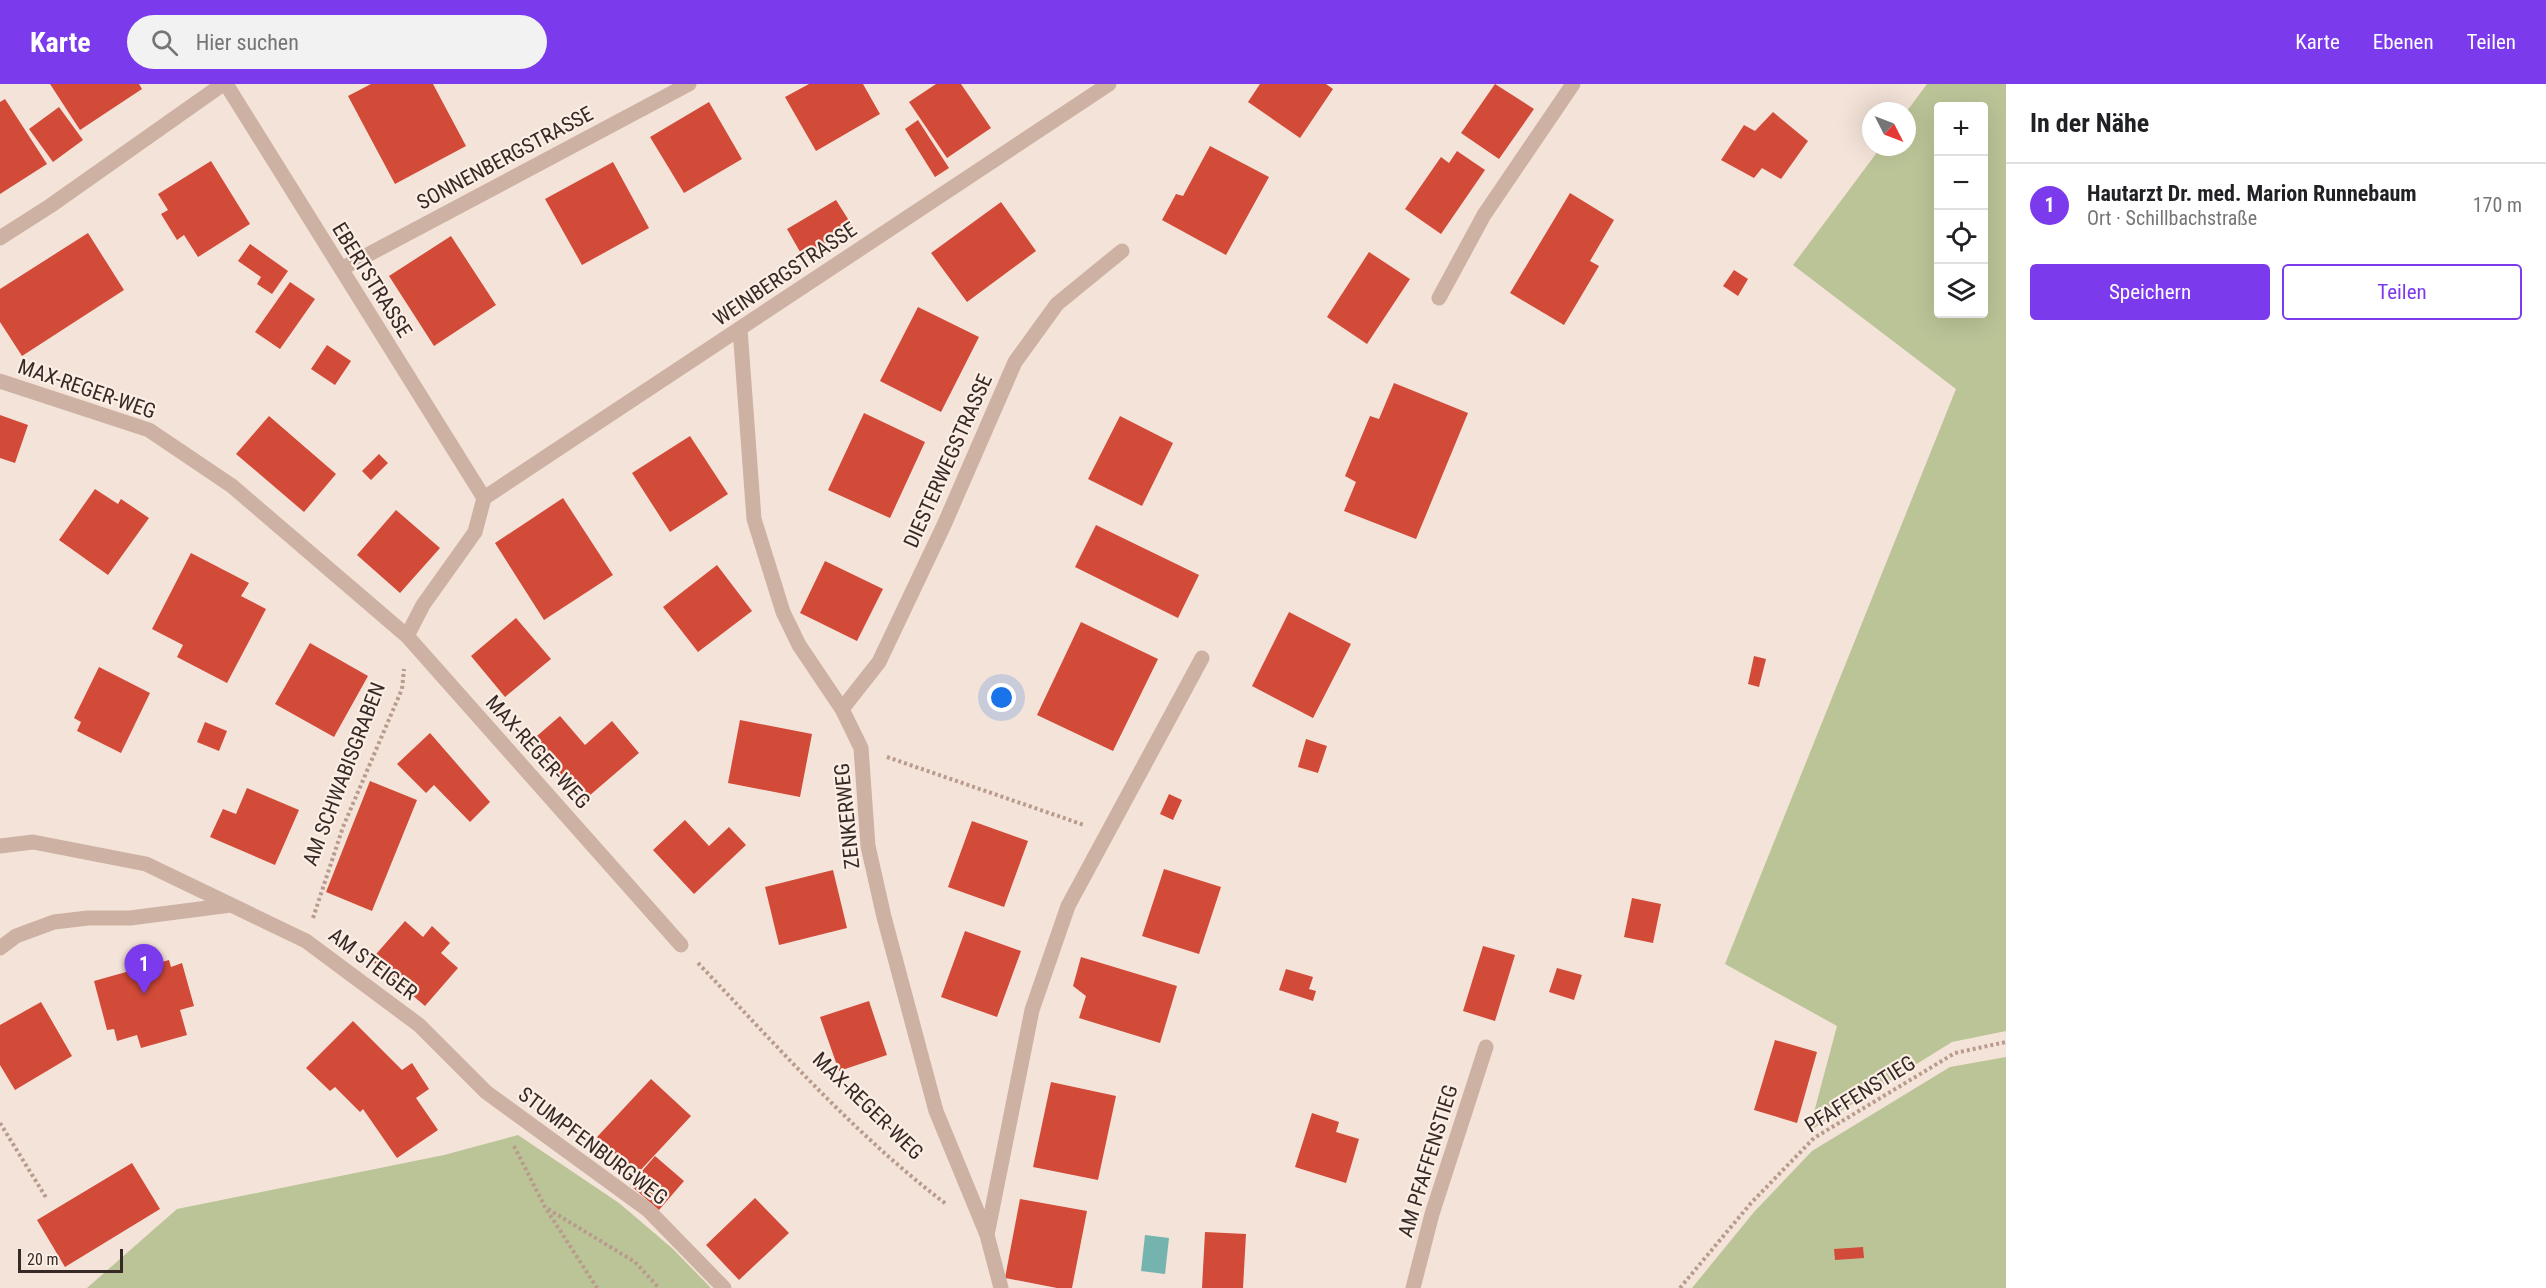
<!DOCTYPE html>
<html lang="de">
<head>
<meta charset="utf-8">
<style>
	body { margin:0; font-family:"Roboto Condensed",sans-serif; background:#f2f2f2; color:#202124 }
	.controls { position:absolute; right:18px; top:18px; display:grid; overflow:hidden; border-radius:6px; box-shadow:0 6px 24px #0002 }
	.controls button { width:54px; height:54px; display:grid; place-items:center; padding:0; border:0; border-bottom:2px solid #e0e0e0; background:#fff; color:#202124; font:30px sans-serif }
	.compass { position:absolute; left:1862px; top:18px; width:54px; height:54px; border-radius:50%; background:#fff; box-shadow:0 6px 24px #0002; rotate:132deg }
	.scale { position:absolute; left:18px; bottom:15px; width:105px; box-sizing:border-box; padding-left:6px; border:3px solid #372926; border-top:0; font-size:16px; line-height:21px; white-space:nowrap; color:#372926; -webkit-text-stroke:4px #fbeee5; paint-order:stroke }
	.you { position:absolute; left:1002px; top:614px; width:21px; height:21px; margin:-15px; border:4px solid #fff; border-radius:50%; background:#1a73e8; box-shadow:0 0 0 9px #1a73e833 }
	.badge { display:grid; place-items:center; width:39px; height:39px; border-radius:50%; background:#7c3aed; color:#fff; font-size:20px; font-weight:700 }
	.pin { position:absolute; translate:-50% -50px; filter:drop-shadow(0 2px 3px #0008) }
	.pin::after { content:''; position:absolute; top:32px; width:21px; height:18px; background:inherit; clip-path:polygon(0 0,100% 0,50% 100%) }
	.list { margin:0; padding:0; list-style:none }
	h2 { display:flex; justify-content:space-between; align-items:center; height:78px; margin:0; padding:0 24px; font-size:26px }
	h2 small { font-size:20px; font-weight:400; color:#757577 }
	.list li { display:grid; grid-template-columns:39px 1fr auto; gap:18px; align-items:center; box-sizing:border-box; height:84px; padding:0 24px; border-top:2px solid #e0e0e0 }
	.list b { display:block; font-size:22px; white-space:nowrap }
	.list p { margin:0; font-size:20px; white-space:nowrap; color:#757577 }
	.list em { font-size:20px; font-style:normal; color:#757577 }
	.actions { display:flex; gap:12px; padding:18px 24px }
	.actions a { flex:1; padding:14px 0; border:2px solid #7c3aed; border-radius:6px; text-align:center; font-size:21px; color:#7c3aed }
	.actions .main { background:#7c3aed; color:#fff }
	.icon { flex:none; width:33px; height:33px; fill:none; stroke:currentColor; stroke-width:2; stroke-linecap:round; stroke-linejoin:round }
	.map { position:relative; flex:none; width:2006px; height:1204px; overflow:hidden }
	header { display:flex; align-items:center; gap:36px; box-sizing:border-box; height:84px; padding:0 30px; background:#7c3aed; color:#fff }
	header strong { font-size:28px }
	nav { display:flex; gap:33px; margin-inline-start:auto; font-size:21px }
	.search { width:420px; height:54px; background:#f2f2f2; display:flex; align-items:center; gap:15px; box-sizing:border-box; padding:0 21px; border-radius:33px; color:#757577; font-size:22px }
	main { display:flex }
	aside { flex:1; background:#fff }
	.map>svg:first-child { display:block }
	.green { fill:#bbc497; fill-rule:evenodd }
	.water { fill:#75b4ae }
	.building { fill:#d24a38 }
	.lines { fill:none; stroke-linecap:round; stroke-linejoin:round }
	.path { stroke:#b99b8d; stroke-width:4; stroke-dasharray:3 3; stroke-linecap:butt }
	.minor { stroke:#cdb1a3; stroke-width:15 }
	.labels { text-anchor:middle; dominant-baseline:central; stroke-width:4.5; stroke-linejoin:round; paint-order:stroke }
	.street-label { font-size:21px; fill:#372926; stroke:#fbeee5 }
</style>
</head>
<body>
<header>
<strong>Karte</strong>
<div class="search"><svg class="icon" aria-label="search" viewBox="0 0 24 24"><circle cx="10" cy="10" r="6"/><path d="M15 15l6 6"/></svg>Hier suchen</div>
<nav><a>Karte</a><a>Ebenen</a><a>Teilen</a></nav>
</header>
<main>
<div class="map">
<svg width="2006" height="1204" viewBox="0 0 2006 1204">
	<rect width="100%" height="100%" fill="#f4e3d8"/>
	<path class="green" d="M1927 0H2006V947L1952 958 1809 1047 1837 942 1725 880 1956 305 1793 181 1881 63H1907V27ZM1984 22V230H1938V22Z
		M2006 973V1204H1692L1754 1128 1812 1067 1950 983Z
		M518 1051 619 1119 673 1165 711 1204H87L177 1125 444 1071Z"/>
	<path class="water" d="M1145 1151 1169 1154 1165 1190 1141 1187Z"/>
	<path class="building" d="M50 0H139L142 5 80 46Z
		M371 0H433L466 62 395 100 348 12Z
		M809 0H863L880 30 816 67 785 13Z
		M936 0H961L991 44 947 74 909 18Z
		M1260 0H1326L1333 5 1300 54 1248 18Z
		M1495 0 1534 25 1499 75 1461 49Z
		M5 15 47 80 0 110V18Z
		M709 18 742 75 684 109 650 53Z
		M59 23 83 56 53 78 29 45Z
		M1773 28 1808 57 1781 95 1762 84 1754 94 1721 76 1744 41 1755 47Z
		M918 36 949 84 935 93 905 45Z
		M1210 62 1269 93 1226 171 1162 136 1176 110 1183 112Z
		M1457 67 1485 86 1441 150 1405 125 1441 73 1449 79Z
		M211 77 250 140 198 173 184 151 177 156 161 130 168 126 158 110Z
		M613 78 649 144 582 181 545 115Z
		M1570 109 1614 136 1590 177 1599 182 1564 241 1510 209Z
		M836 116 853 143 803 173 787 145Z
		M1001 118 1036 167 967 218 931 169Z
		M88 149 124 206 22 272 0 238V205Z
		M451 152 496 221 434 262 389 192Z
		M250 160 288 187 272 210 257 200 261 193 238 177Z
		M1369 168 1410 195 1367 260 1327 233Z
		M1734 186 1748 195 1738 212 1723 202Z
		M290 198 315 215 280 265 255 248Z
		M918 223 979 253 941 328 880 297Z
		M327 261 351 277 335 301 311 285Z
		M1394 299 1468 329 1416 455 1344 427 1356 398 1345 392 1370 332 1379 335Z
		M864 329 925 358 890 434 828 406Z
		M0 331 28 341 15 379 0 374Z
		M269 332 336 390 304 428 236 370Z
		M1120 332 1173 359 1142 422 1088 395Z
		M690 352 728 410 670 448 632 389Z
		M379 370 388 379 371 396 362 387Z
		M95 405 118 420 121 415 149 434 108 491 59 456Z
		M563 414 613 491 544 536 495 459Z
		M396 426 440 464 400 509 357 471Z
		M1096 441 1199 491 1178 534 1075 483Z
		M191 469 249 499 241 512 266 525 227 599 177 573 183 561 152 545Z
		M825 477 883 505 857 557 800 529Z
		M717 481 752 527 698 568 663 523Z
		M1289 528 1351 560 1313 634 1252 602Z
		M516 534 551 575 505 613 471 572Z
		M1081 538 1158 575 1113 667 1037 631Z
		M310 559 368 592 334 653 275 620Z
		M1754 572 1766 575 1759 603 1748 600Z
		M99 583 150 609 121 669 77 647 81 638 74 634Z
		M560 632 585 661 612 637 639 669 582 718 530 658Z
		M740 636 812 650 800 713 728 699Z
		M205 638 227 647 219 667 197 658Z
		M430 649 490 718 470 738 434 701 426 709 397 680Z
		M1306 655 1327 662 1318 689 1298 683Z
		M370 697 417 716 372 827 326 808Z
		M247 704 299 726 275 781 210 753 223 725 236 730Z
		M1169 710 1182 716 1173 736 1160 730Z
		M685 736 709 762 729 743 746 761 694 810 653 766Z
		M972 737 1028 757 1004 823 948 803Z
		M1164 785 1221 803 1199 870 1142 852Z
		M833 786 847 844 779 861 765 803Z
		M1632 814 1661 820 1653 859 1624 853Z
		M405 837 423 853 432 842 450 859 441 869 458 884 425 922 371 876Z
		M965 847 1021 867 997 933 941 913Z
		M1483 862 1515 871 1495 937 1463 927Z
		M1081 873 1177 902 1160 959 1079 934 1086 912 1073 902Z
		M169 876 171 883 182 879 194 922 180 926 187 951 141 964 137 951 117 957 114 945 107 946 94 897Z
		M1557 884 1582 891 1574 916 1549 908Z
		M1286 885 1313 893 1309 905 1316 907 1313 917 1279 906Z
		M869 917 887 971 839 987 820 933Z
		M41 918 72 972 15 1006 0 981V941Z
		M353 937 402 986 412 979 429 1005 416 1014 438 1046 397 1074 363 1025 360 1028 335 1003 330 1007 306 984Z
		M1775 956 1817 968 1797 1039 1754 1026Z
		M651 995 691 1032 637 1090 597 1053Z
		M1051 998 1116 1012 1098 1096 1033 1083Z
		M1312 1029 1339 1038 1336 1048 1359 1055 1346 1099 1295 1083Z
		M655 1072 684 1097 659 1126 630 1101Z
		M132 1079 160 1125 65 1183 37 1136Z
		M755 1114 789 1149 739 1196 706 1161Z
		M1020 1115 1087 1127 1072 1204H1057L1005 1194Z
		M1205 1148 1246 1150 1243 1204H1202Z
		M1863 1163 1864 1174 1835 1176 1834 1165Z"/>
	<g class="lines">
		<path class="path" d="M887 673 1084 741
			M313 834 343 743 402 605 404 585
			M698 879C778 963 854 1050 946 1120
			M0 1039 47 1115
			M514 1062 545 1123 597 1204
			M548 1125 635 1178 659 1204
			M1680 1204 1751 1119 1814 1054 1955 969 2006 958"/>
		<path class="minor" d="M226 0 484 414
			M0 154 50 122 223 0
			M341 185 689 0
			M1439 214 1484 131 1573 0
			M740 245 754 435 783 528 799 561 842 625 861 664 868 762 884 833 936 1027 987 1151 1001 1204
			M0 297 149 346 232 402 407 552 681 861
			M484 414 1109 0
			M407 552 423 521 475 448 484 414
			M842 625 879 578 944 441 1015 278 1057 220 1122 167
			M0 762 33 758 146 780 306 857 419 941 486 1008 648 1126 724 1204
			M0 864 16 852 54 838 88 834H130L231 821
			M987 1151 1032 926 1068 822 1202 574
			M1413 1204 1432 1130 1486 963"/>
	</g>
	<g class="labels">
		<g class="street-label">
			<text transform="translate(505 74) rotate(-28)">SONNENBERGSTRASSE</text>
			<text transform="translate(785 190) rotate(-34)">WEINBERGSTRASSE</text>
			<text transform="translate(372 196) rotate(58)">EBERTSTRASSE</text>
			<text transform="translate(87 305) rotate(19)">MAX-REGER-WEG</text>
			<text transform="translate(948 377) rotate(-66)">DIESTERWEGSTRASSE</text>
			<text transform="translate(538 668) rotate(48)">MAX-REGER-WEG</text>
			<text transform="translate(344 690) rotate(-69)">AM SCHWABISGRABEN</text>
			<text transform="translate(847 732) rotate(-96)">ZENKERWEG</text>
			<text transform="translate(373 880) rotate(37)">AM STEIGER</text>
			<text transform="translate(1860 1010) rotate(-32)">PFAFFENSTIEG</text>
			<text transform="translate(868 1022) rotate(44)">MAX-REGER-WEG</text>
			<text transform="translate(593 1062) rotate(37)">STUMPFENBURGWEG</text>
			<text transform="translate(1428 1077) rotate(-73)">AM PFAFFENSTIEG</text>
		</g>
	</g>
</svg>
<div class="controls">
<button>+</button>
<button>−</button>
<button><svg class="icon" aria-label="locate" viewBox="0 0 24 24"><circle cx="12" cy="12" r="6"/><path d="M12 2v4M12 18v4M2 12h4M18 12h4"/></svg></button>
<button><svg class="icon" aria-label="layers" viewBox="0 0 24 24"><path d="M12 4l9 5-9 5-9-5zM3 14l9 5 9-5"/></svg></button>
</div>
<svg class="compass" viewBox="-18 -18 36 36"><path d="M0-13l5 13h-10z" fill="#e53935"/><path d="M0 13l5-13h-10z" fill="#757577"/></svg>
<div class="scale">20 m</div>
<div class="you"></div>
<div class="pin badge" style="left:144px;top:910px">1</div>
</div>
<aside>
<h2>In der Nähe<small></small></h2>
<ul class="list">
<li><span class="badge">1</span><div><b>Hautarzt Dr. med. Marion Runnebaum</b><p>Ort · Schillbachstraße</p></div><em>170 m</em></li>
</ul>
<div class="actions"><a class="main">Speichern</a><a>Teilen</a></div>
</aside>
</main>
</body>
</html>
